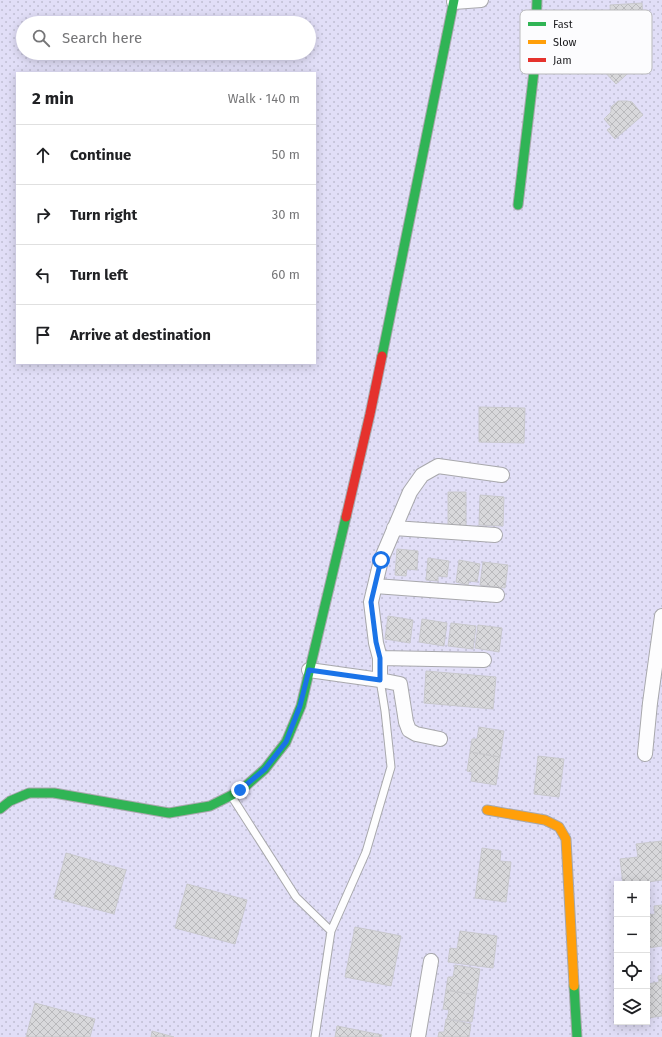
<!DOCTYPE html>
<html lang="en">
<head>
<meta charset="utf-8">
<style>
	body { margin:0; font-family:"Fira Sans",sans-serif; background:#f6f6f6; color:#202124 }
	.controls { position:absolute; right:12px; bottom:12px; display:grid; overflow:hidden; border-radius:0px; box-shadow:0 2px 10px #0003 }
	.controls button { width:36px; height:36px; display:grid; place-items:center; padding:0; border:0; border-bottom:1px solid #e0e0e0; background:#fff; color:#202124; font:20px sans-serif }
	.stop { position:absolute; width:12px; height:12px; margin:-9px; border:3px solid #1a73e8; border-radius:50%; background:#fff }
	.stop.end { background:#1a73e8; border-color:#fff; box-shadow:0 1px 4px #0008 }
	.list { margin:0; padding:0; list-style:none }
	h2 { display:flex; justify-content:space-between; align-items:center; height:52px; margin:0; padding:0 16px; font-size:17px }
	h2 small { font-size:13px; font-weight:400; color:#757577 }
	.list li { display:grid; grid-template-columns:26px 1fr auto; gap:12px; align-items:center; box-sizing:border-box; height:60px; padding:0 16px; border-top:1px solid #e0e0e0 }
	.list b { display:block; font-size:15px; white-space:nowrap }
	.list em { font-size:13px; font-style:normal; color:#757577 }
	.icon { flex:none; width:22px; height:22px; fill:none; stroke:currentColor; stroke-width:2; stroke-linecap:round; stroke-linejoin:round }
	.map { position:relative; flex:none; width:662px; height:1037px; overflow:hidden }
	.search { position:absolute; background:#fff; box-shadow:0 2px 10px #0003; left:16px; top:16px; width:300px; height:44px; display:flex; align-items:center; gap:10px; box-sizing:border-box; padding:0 14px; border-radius:22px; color:#757577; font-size:15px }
	.panel { position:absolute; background:#fff; box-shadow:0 2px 10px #0003; left:16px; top:72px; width:300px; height:292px; border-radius:0px }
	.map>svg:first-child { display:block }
	.park { fill:url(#park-dots); fill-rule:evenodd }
	.building { fill:url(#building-cross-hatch); stroke:#c8c8cc }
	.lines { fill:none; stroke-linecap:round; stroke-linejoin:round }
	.lane-casing { stroke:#a8a8ac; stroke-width:9 }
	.street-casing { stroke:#a8a8ac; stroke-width:16 }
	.fast-casing { stroke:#a8a8ac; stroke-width:11 }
	.slow-casing { stroke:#a8a8ac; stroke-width:11 }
	.jam-casing { stroke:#a8a8ac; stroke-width:11 }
	.lane { stroke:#fdfdfe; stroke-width:7 }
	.street { stroke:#fdfdfe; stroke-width:14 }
	.fast { stroke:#30b455; stroke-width:9 }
	.slow { stroke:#ff9f0a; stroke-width:9 }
	.jam { stroke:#e5322d; stroke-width:9 }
	.route { stroke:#1a73e8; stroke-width:5 }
	.key { fill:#fcfcfe; stroke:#b9b9bb; stroke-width:1 }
	.key-label { font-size:11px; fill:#1c1c1f }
</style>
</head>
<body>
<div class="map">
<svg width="662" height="1037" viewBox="0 0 662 1037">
	<defs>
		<pattern id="park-dots" width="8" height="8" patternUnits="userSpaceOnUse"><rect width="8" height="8" fill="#e1def7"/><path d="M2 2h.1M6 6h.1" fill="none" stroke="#c0bed3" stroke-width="1.8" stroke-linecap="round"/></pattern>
		<pattern id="building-cross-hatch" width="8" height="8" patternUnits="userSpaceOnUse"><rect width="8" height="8" fill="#d8d8db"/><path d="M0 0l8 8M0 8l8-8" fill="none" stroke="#b9b9bc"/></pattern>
	</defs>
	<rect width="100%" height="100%" fill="#f0f0f5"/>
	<path class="park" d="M0 0H662V1037H0ZM23 23H309V53H23ZM17 73H315V363H17ZM617 884H647V1022H617Z"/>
	<path class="building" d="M642 3 643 19 611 21 610 5Z
		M625 36 645 58 616 84 601 68 598 70 592 62 604 51 610 57 620 48 617 44Z
		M618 101H627L632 102 643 115 615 139 607 130 611 127 604 119 611 112V107Z
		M479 407 525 408 524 443 479 442Z
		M448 492H466V526H448Z
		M480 495 504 497 503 526 479 525Z
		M397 549 418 551 417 570 407 569 406 576 395 575Z
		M428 558 449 561 447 577 438 576V581L426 580Z
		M459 560 480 564 477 582 469 581 468 585 456 582Z
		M483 562 508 565 505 588 480 585Z
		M388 616 413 620 410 643 385 639Z
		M422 619 447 623 444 646 419 642Z
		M451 623 476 626 473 649 448 646Z
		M478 625 502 628 499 652 475 648Z
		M426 671 496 677 493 709 424 703Z
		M479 727 504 731 500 757 470 752 472 739H477Z
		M470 752 500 757 496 785 471 781 472 772 467 771Z
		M538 756 564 759 559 797 534 794Z
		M662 841V880L634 884H623L620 859 638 857 636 844Z
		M482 848 501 851 500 861 511 862 506 902 475 898Z
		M66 853 126 870 114 914 54 898Z
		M187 884 247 900 235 944 175 928Z
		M662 905V946L647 948V915L655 914 654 906Z
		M355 927 401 936 391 986 345 977Z
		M460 931 497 936 493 968 448 962 450 948 457 949Z
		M455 965 480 969 476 995 446 990 448 977H453Z
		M662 975V1016L647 1018V984L659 982 658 976Z
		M446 990 476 995 472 1022 447 1019 449 1010 443 1009Z
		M35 1003 95 1019 90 1037H26Z
		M446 1019 471 1024 469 1037H438L439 1032H444Z
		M337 1026 382 1035 381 1037H335Z
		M152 1031 174 1037H151Z"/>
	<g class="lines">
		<defs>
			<path id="lane" d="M232 797 296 897 331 931 315 1037
				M331 931 366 852 391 767 385 711 380 680"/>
			<path id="street" d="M454 2 481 0
				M394 528 495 535
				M375 586 497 595
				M380 658 484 660
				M309 670 380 680V658L376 643 371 602 381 560 410 492 422 475 438 466 502 475
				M380 680 400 684 406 722 409 730 416 734 440 739
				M645 754 650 703 662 616
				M418 1037 431 961"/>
			<path id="fast" d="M518 205 535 63 537 0
				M382 356 454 0
				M0 809 10 801 29 793H54L169 813 210 806 240 791 265 769 286 742 301 706 346 517
				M574 986 577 1037"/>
			<path id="slow" d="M487 810 545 820 559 827 566 839 574 986"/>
			<path id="jam" d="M346 517 370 414 382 356"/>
		</defs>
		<use href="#lane" class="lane-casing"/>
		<use href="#street" class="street-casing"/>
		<use href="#fast" class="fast-casing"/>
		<use href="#slow" class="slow-casing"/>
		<use href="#jam" class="jam-casing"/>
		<use href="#lane" class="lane"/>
		<use href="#street" class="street"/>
		<use href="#fast" class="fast"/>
		<use href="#slow" class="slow"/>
		<use href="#jam" class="jam"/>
	</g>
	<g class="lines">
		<path class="route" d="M240 790 265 769 286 742 300 706 309 670 380 680V658L376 642 371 602 381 560"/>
	</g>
	<rect x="520" y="10" width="132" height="64" rx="6" class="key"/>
	<rect x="528" y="22" width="18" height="4" fill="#30b455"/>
	<rect x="528" y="40" width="18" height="4" fill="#ff9f0a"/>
	<rect x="528" y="58" width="18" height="4" fill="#e5322d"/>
	<g class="key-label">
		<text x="553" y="28">Fast</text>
		<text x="553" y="46">Slow</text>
		<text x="553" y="64">Jam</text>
	</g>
</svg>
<div class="controls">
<button>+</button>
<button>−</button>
<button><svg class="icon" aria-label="locate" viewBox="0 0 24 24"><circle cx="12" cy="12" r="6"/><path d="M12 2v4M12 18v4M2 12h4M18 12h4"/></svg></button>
<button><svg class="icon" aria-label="layers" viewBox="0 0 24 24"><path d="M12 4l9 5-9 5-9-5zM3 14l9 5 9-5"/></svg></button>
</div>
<div class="stop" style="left:381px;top:560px"></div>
<div class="stop end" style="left:240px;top:790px"></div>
<div class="search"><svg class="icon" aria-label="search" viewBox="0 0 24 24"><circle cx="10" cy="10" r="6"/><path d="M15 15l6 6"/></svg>Search here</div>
<section class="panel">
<h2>2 min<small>Walk · 140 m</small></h2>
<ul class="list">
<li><svg class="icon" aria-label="ahead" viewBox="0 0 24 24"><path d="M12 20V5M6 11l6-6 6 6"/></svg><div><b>Continue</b></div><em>50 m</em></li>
<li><svg class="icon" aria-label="right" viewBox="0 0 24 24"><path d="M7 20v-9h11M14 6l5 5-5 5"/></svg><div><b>Turn right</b></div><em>30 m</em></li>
<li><svg class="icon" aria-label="left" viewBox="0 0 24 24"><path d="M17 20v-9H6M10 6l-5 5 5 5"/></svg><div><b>Turn left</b></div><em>60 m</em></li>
<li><svg class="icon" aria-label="arrive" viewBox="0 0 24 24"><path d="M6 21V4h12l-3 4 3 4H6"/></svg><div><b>Arrive at destination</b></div></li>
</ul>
</section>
</div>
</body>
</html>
